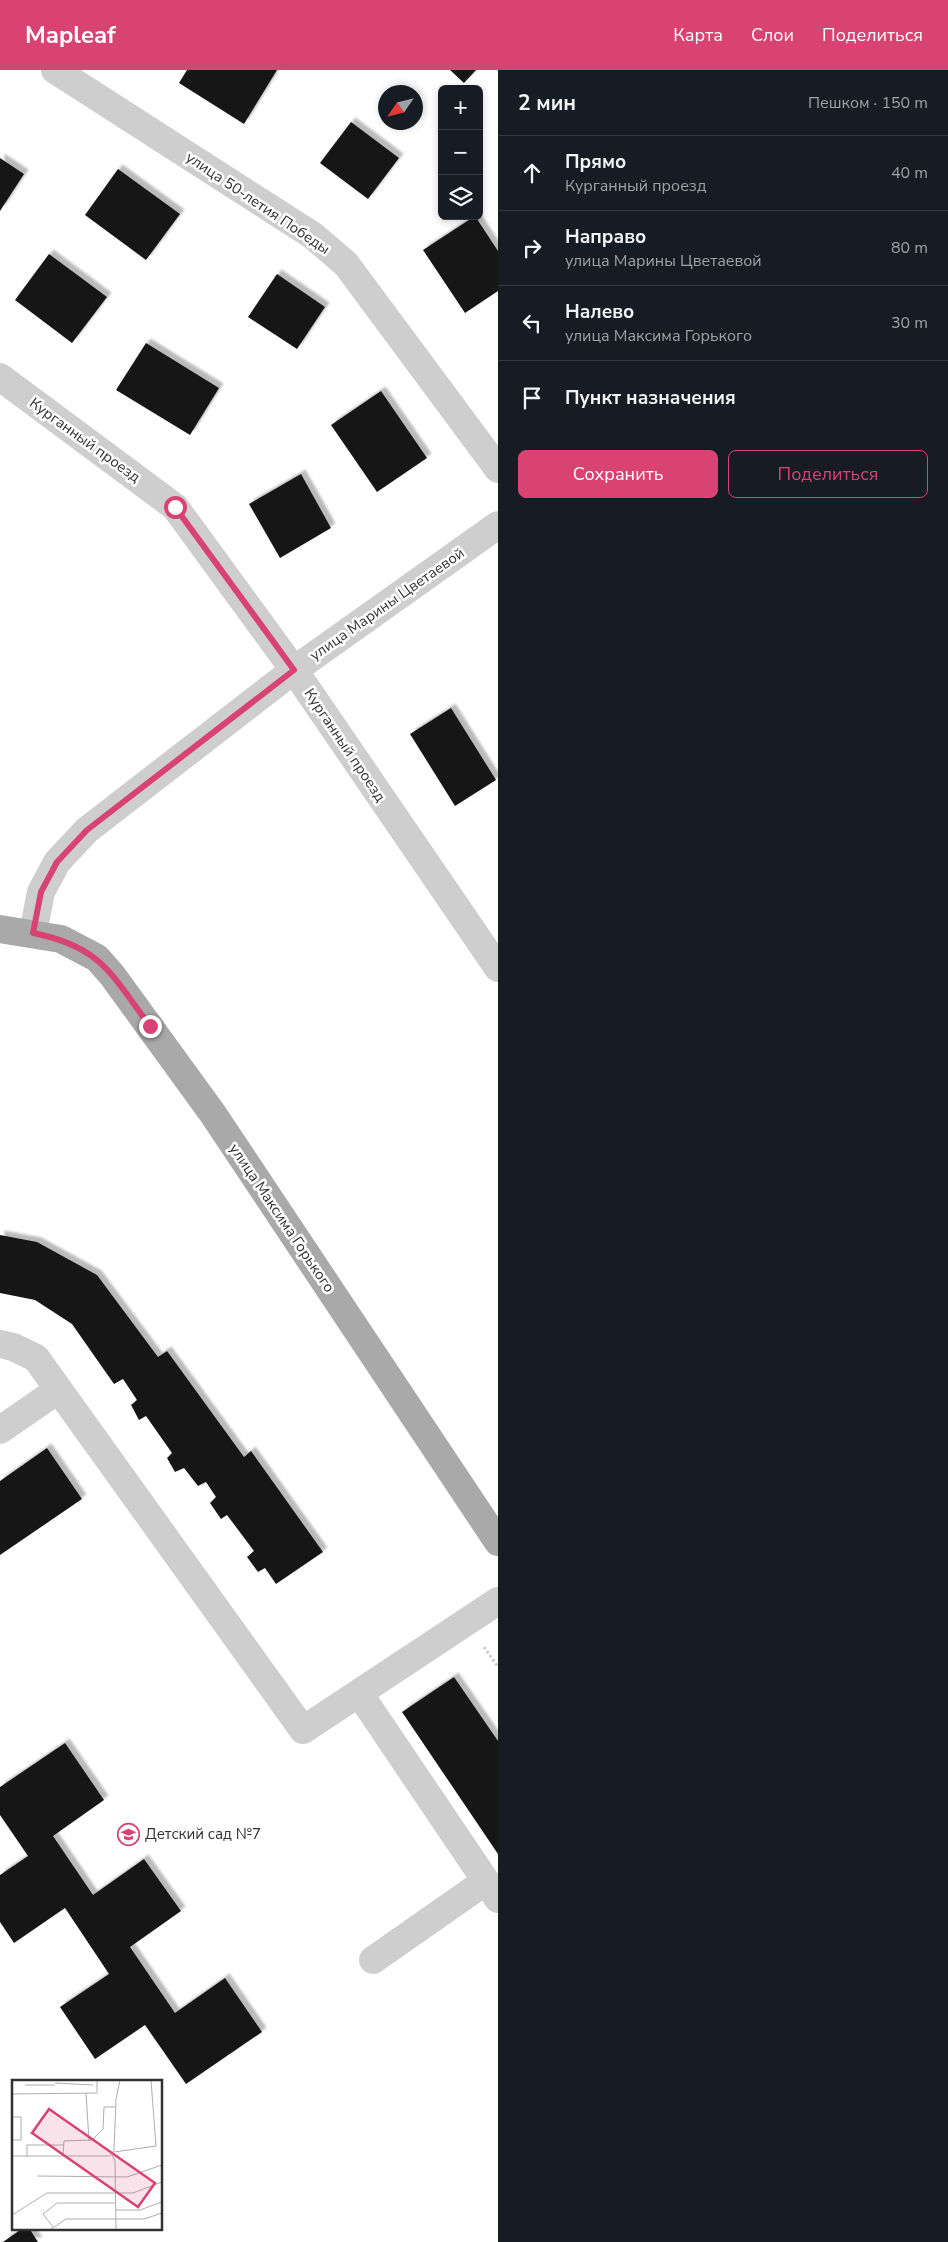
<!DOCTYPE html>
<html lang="ru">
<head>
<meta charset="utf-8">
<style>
	body { margin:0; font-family:"Nunito Sans",sans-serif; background:#242831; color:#f1f3f6 }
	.controls { position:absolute; right:15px; top:15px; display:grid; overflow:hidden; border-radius:8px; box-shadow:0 2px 8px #0003 }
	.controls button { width:45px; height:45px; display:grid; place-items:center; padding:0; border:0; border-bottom:1px solid #363941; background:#171b24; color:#f1f3f6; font:25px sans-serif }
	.compass { position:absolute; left:378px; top:15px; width:45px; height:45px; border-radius:50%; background:#171b24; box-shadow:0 2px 8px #0003; rotate:235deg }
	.stop { position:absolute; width:15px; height:15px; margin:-11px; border:4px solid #d94373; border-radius:50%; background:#fff }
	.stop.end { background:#d94373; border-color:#fff; box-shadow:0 1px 5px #0008 }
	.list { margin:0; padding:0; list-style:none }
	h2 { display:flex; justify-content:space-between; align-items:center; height:65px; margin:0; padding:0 20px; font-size:21px }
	h2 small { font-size:16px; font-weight:400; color:#9ea1a6 }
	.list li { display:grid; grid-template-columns:32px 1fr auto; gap:15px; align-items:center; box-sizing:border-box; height:75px; padding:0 20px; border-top:1px solid #363941 }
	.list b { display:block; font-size:19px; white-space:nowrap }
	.list p { margin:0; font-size:16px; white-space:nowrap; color:#9ea1a6 }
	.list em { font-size:16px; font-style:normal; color:#9ea1a6 }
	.actions { display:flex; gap:10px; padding:15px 20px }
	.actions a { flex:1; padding:11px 0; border:1px solid #d94373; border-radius:8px; text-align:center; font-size:18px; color:#d94373 }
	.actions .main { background:#d94373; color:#fff }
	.icon { flex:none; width:28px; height:28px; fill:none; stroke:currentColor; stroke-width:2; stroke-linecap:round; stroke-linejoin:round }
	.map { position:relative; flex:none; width:498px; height:2172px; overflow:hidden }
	header { display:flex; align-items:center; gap:30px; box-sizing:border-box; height:70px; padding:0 25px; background:#d94373; color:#fff }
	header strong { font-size:24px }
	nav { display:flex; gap:28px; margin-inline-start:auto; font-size:18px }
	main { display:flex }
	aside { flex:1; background:#171b24 }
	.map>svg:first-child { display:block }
	.building { fill:#181818; filter:url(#shadow) }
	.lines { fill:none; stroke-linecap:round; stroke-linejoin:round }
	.path { stroke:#cbcbcb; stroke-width:3; stroke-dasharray:2.5 2.5; stroke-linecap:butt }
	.minor { stroke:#cecece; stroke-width:28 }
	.major { stroke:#a9a9a9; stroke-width:28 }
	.route { stroke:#d94373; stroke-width:6 }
	.labels { text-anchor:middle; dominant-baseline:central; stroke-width:5; stroke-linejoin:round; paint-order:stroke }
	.street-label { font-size:15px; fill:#313131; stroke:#fff }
	.poi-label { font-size:15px; fill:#313131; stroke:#fff; text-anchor:start }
	.inset-road { fill:none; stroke:#adadad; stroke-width:1 }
	.view { fill:#d94373; fill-opacity:0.15; stroke:#d94373; stroke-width:2.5 }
	.inset-edge { fill:none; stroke:#313131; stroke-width:2.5 }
</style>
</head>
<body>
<header>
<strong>Mapleaf</strong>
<nav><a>Карта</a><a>Слои</a><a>Поделиться</a></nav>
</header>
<main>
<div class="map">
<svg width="498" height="2172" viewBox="0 0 498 2172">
	<defs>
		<filter id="shadow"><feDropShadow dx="4.5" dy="-4.5" stdDeviation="1" flood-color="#0004"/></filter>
	</defs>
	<rect width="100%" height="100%" fill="#fff"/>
	<path class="building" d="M187 0H277L244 54 179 13Z
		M450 0H476L464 13Z
		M351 52 399 88 368 129 320 93Z
		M0 88 24 104 0 141Z
		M118 99 180 144 146 190 85 145Z
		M475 146 498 181V221L465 243 423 180Z
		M49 184 107 227 72 273 15 230Z
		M277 204 325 237 297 279 248 247Z
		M146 273 219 318 190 365 116 320Z
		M381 321 427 388 377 422 331 355Z
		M301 404 331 458 280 488 249 434Z
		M451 638 496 710 455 736 410 664Z
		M0 1165 37 1172 97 1205 158 1287 167 1281 244 1387 251 1381 323 1482 276 1514 265 1498 258 1502 247 1487 254 1481 227 1445 221 1449 210 1433 216 1427 206 1412 198 1416 184 1398 175 1402 167 1388 172 1383 146 1346 139 1350 131 1335 137 1330 123 1309 114 1314 72 1254 35 1230 0 1223Z
		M47 1378 82 1429 0 1485V1411Z
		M454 1607 498 1671V1784L402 1642Z
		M65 1673 104 1730 53 1766 93 1825 144 1789 181 1841 130 1877 175 1943 225 1908 262 1962 186 2014 145 1955 95 1989 60 1937 109 1904 65 1838 14 1873 0 1852V1805L28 1786 0 1745V1717Z
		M23 2158H29L38 2172H3Z"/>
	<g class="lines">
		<path class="path" d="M484 1577 498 1597"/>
		<path class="minor" d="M55 0 312 165 346 194 498 399
			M0 307 175 437 294 600 498 898
			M33 863 41 822 57 792 87 760 294 600 498 455
			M0 1274 13 1277 36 1288 303 1660 498 1531
			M0 1360 58 1320
			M359 1623 498 1829
			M373 1890 486 1811"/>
		<path class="major" d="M0 859 61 869 97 888 112 905 213 1044 498 1472"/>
	</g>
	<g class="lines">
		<path class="route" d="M150 956C111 904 102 877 33 863L41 822 57 792 87 760 294 600 175 437"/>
	</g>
	<defs>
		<symbol id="school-ring" viewBox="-11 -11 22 22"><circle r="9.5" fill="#fff" stroke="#d94373" stroke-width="1.5"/><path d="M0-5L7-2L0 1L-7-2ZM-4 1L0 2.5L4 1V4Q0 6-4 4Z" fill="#d94373"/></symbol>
	</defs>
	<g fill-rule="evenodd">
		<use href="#school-ring" x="116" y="1752" width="25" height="25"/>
	</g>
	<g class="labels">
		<g class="street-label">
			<text transform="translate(258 133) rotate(34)">улица 50-летия Победы</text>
			<text transform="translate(85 370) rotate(36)">Курганный проезд</text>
			<text transform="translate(387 534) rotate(-35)">улица Марины Цветаевой</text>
			<text transform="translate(345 675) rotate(56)">Курганный проезд</text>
			<text transform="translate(282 1148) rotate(56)">улица Максима Горького</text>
		</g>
		<g class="poi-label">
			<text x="145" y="1764">Детский сад №7</text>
		</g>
	</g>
	<g transform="translate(12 2010)">
		<rect width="150" height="150" fill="#fff"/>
		<path class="inset-road" d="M43 3 81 5M13 5H43M74 13 77 61M0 14 85 13V0M0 37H9V60H0M102 72 144 66 139 0M100 75 103 81 104 150M0 76H98L102 70 104 19 108 0M51 76 52 61 80 60 91 49 92 27H103M15 77V65H52M25 96 115 97 150 85M104 130H128L150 122M0 135 35 113H121L150 102M41 147 31 134 45 123H104M38 150 54 139H132L150 133"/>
		<path class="view" d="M37 29 143 103 126 127 20 53Z"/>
		<rect width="150" height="150" class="inset-edge"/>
	</g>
</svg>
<div class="controls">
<button>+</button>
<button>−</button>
<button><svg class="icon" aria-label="layers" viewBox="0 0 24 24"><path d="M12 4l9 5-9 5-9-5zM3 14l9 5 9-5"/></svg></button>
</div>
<svg class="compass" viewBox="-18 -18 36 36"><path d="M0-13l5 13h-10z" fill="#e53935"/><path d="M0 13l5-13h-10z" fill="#9ea1a6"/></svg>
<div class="stop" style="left:175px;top:437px"></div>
<div class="stop end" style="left:150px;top:956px"></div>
</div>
<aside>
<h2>2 мин<small>Пешком · 150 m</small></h2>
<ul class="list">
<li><svg class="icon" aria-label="ahead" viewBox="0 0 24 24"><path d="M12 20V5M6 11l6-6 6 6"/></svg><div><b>Прямо</b><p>Курганный проезд</p></div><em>40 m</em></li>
<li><svg class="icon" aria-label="right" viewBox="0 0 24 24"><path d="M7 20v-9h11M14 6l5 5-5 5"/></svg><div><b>Направо</b><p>улица Марины Цветаевой</p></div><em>80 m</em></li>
<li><svg class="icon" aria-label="left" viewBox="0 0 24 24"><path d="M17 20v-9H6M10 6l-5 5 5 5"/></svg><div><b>Налево</b><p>улица Максима Горького</p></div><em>30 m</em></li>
<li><svg class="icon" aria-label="arrive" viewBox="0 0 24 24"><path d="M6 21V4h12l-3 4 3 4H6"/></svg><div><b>Пункт назначения</b></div></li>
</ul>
<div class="actions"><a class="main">Сохранить</a><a>Поделиться</a></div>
</aside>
</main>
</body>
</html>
